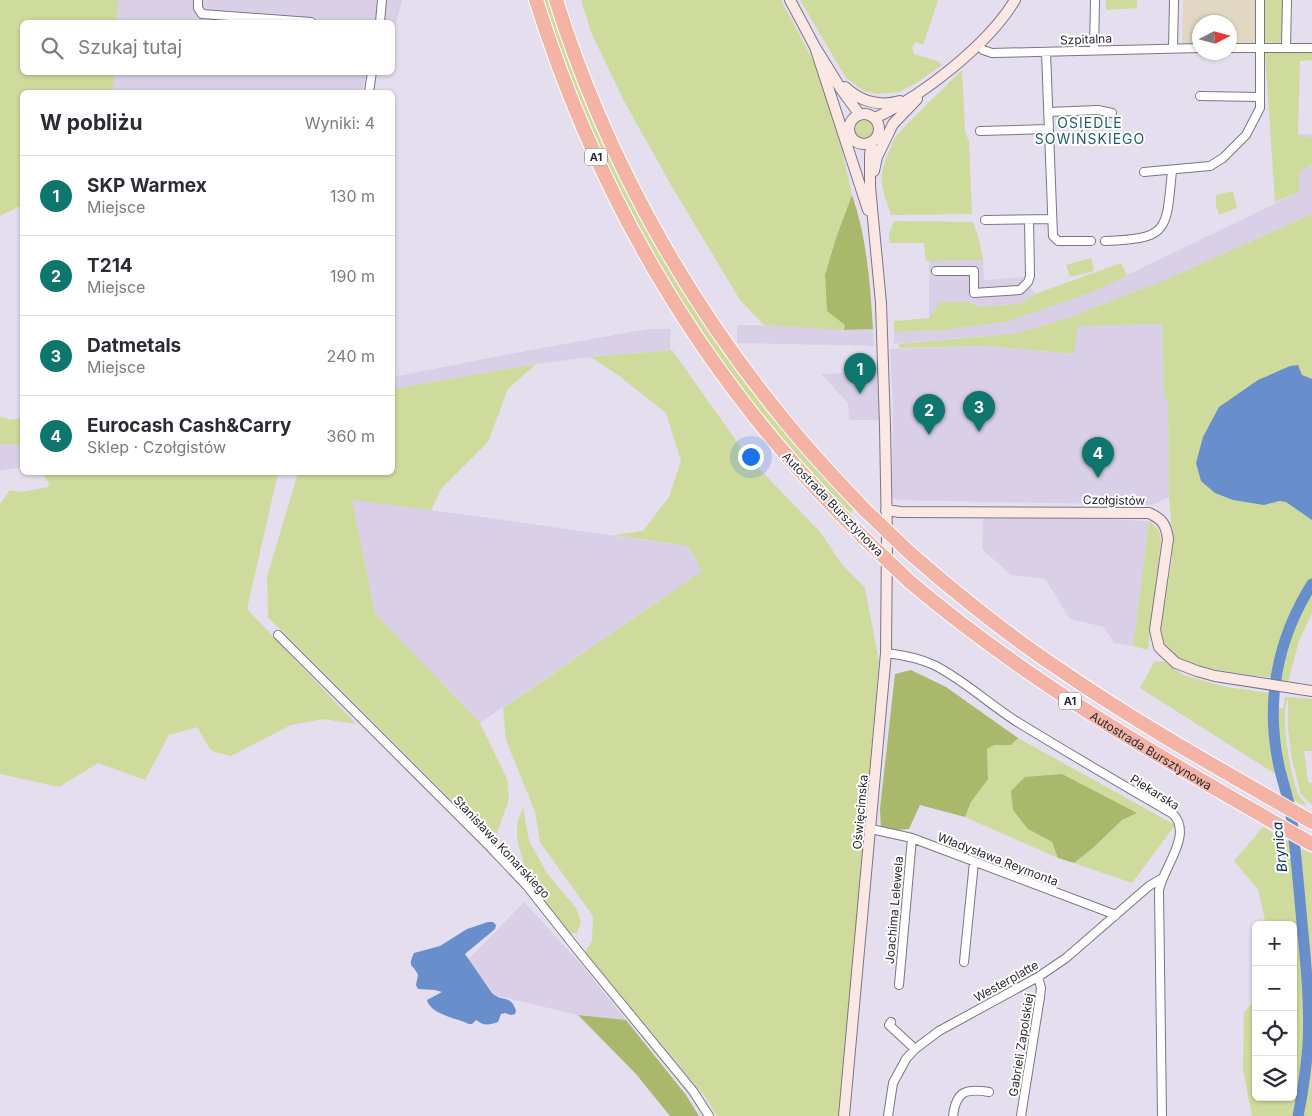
<!DOCTYPE html>
<html lang="pl">
<head>
<meta charset="utf-8">
<style>
	body { margin:0; font-family:Inter,sans-serif; background:#f2f2f3; color:#2b2b33 }
	.controls { position:absolute; right:15px; bottom:15px; display:grid; overflow:hidden; border-radius:8px; box-shadow:0 1px 4px #0004 }
	.controls button { width:45px; height:45px; display:grid; place-items:center; padding:0; border:0; border-bottom:1px solid #e1e1e2; background:#fff; color:#2b2b33; font:25px sans-serif }
	.compass { position:absolute; left:1192px; top:15px; width:45px; height:45px; border-radius:50%; background:#fff; box-shadow:0 1px 4px #0004; rotate:84deg }
	.you { position:absolute; left:750px; top:456px; width:18px; height:18px; margin:-12px; border:4px solid #fff; border-radius:50%; background:#1a73e8; box-shadow:0 0 0 8px #1a73e833 }
	.badge { display:grid; place-items:center; width:32px; height:32px; border-radius:50%; background:#0f766e; color:#fff; font-size:16px; font-weight:700 }
	.pin { position:absolute; translate:-50% -41px; filter:drop-shadow(0 1px 2px #0008) }
	.pin::after { content:''; position:absolute; top:26px; width:18px; height:15px; background:inherit; clip-path:polygon(0 0,100% 0,50% 100%) }
	.list { margin:0; padding:0; list-style:none }
	h2 { display:flex; justify-content:space-between; align-items:center; height:65px; margin:0; padding:0 20px; font-size:21px }
	h2 small { font-size:16px; font-weight:400; color:#7c7c81 }
	.list li { display:grid; grid-template-columns:32px 1fr auto; gap:15px; align-items:center; box-sizing:border-box; height:80px; padding:0 20px; border-top:1px solid #e1e1e2 }
	.list b { display:block; font-size:19px; white-space:nowrap }
	.list p { margin:0; font-size:16px; white-space:nowrap; color:#7c7c81 }
	.list em { font-size:16px; font-style:normal; color:#7c7c81 }
	.icon { flex:none; width:28px; height:28px; fill:none; stroke:currentColor; stroke-width:2; stroke-linecap:round; stroke-linejoin:round }
	.map { position:relative; flex:none; width:1312px; height:1116px; overflow:hidden }
	.search { position:absolute; background:#fff; box-shadow:0 1px 4px #0004; left:20px; top:20px; width:375px; height:55px; display:flex; align-items:center; gap:12px; box-sizing:border-box; padding:0 18px; border-radius:8px; color:#7c7c81; font-size:19px }
	.panel { position:absolute; background:#fff; box-shadow:0 1px 4px #0004; left:20px; top:90px; width:375px; height:385px; border-radius:8px }
	.map>svg:first-child { display:block }
	.built { fill:#d9d0e7 }
	.medical { fill:#e1d7c2 }
	.green { fill:#cedb9d }
	.forest { fill:#a9b86a }
	.water { fill:#688ecc }
	.lines { fill:none; stroke-linecap:round; stroke-linejoin:round }
	.river { stroke:#688ecc; stroke-width:11 }
	.street-casing { stroke:#7b7684; stroke-width:10 }
	.secondary-casing { stroke:#7b7684; stroke-width:12 }
	.highway-casing { stroke:#fff; stroke-width:16 }
	.street { stroke:#fff; stroke-width:8 }
	.secondary { stroke:#fbe8e4; stroke-width:10 }
	.highway { stroke:#f3b3a5; stroke-width:14 }
	.highway-bridge-casing { stroke:#fff; stroke-width:16; stroke-linecap:butt }
	.highway-bridge { stroke:#f3b3a5; stroke-width:14 }
	.labels { text-anchor:middle; dominant-baseline:central; stroke-width:4; stroke-linejoin:round; paint-order:stroke }
	.shield { fill:#fff; stroke:#6b6a6e; stroke-width:1 }
	.shield-label { font-size:11px; font-weight:bold; fill:#2c2a30 }
	.street-label { font-size:12px; fill:#2c2a30; stroke:#fff }
	.neighbourhood-label { font-size:14px; letter-spacing:1px; fill:#255e67; stroke:#fff }
	.water-label { font-size:14px; font-style:italic; fill:#072b62; stroke:#fff }
</style>
</head>
<body>
<div class="map">
<svg width="1312" height="1116" viewBox="0 0 1312 1116">
	<rect width="100%" height="100%" fill="#e4deee"/>
	<path class="built" d="M118 0H402L394 33H393L392 22H117Z
		M114 73H366L362 92H113Z
		M1298 134H1312V214L1165 280 1068 318 1018 333 894 344V332L943 330 1006 322 1090 293 1299 192Z
		M983 260 984 280 1023 277 1035 294 1022 303 981 307 969 302 929 318V261Z
		M1162 324 1164 396 1168 401 1169 497 1152 505 896 500 892 496 893 404 890 349 989 346 1073 354 1077 326Z
		M737 325 794 326 844 330 873 329 874 346 737 343Z
		M647 329H671L670 350 590 357 536 364 393 389V377L504 355Z
		M877 372 879 420H849L848 403 821 374Z
		M0 444 22 445V467L0 471Z
		M352 499 688 546 702 571 480 723 375 613Z
		M983 518H1080L1149 521 1133 646 1114 643 1104 627 1070 619 1045 579 1011 575 982 549Z
		M524 902 581 964 626 1020 578 1015 495 995 468 960Z"/>
	<path class="medical" d="M1183 0H1255V43H1230V22H1200L1199 44H1182Z"/>
	<path class="green" d="M0 0H118L117 22H22V72L114 73 113 92H22V205L0 216Z
		M541 0H552L667 260 856 507 848 516 822 488 728 376 647 248 582 114Z
		M581 0H781L816 66 841 146 852 195 836 238 825 275 827 311 845 325 844 330 764 325 740 300 671 185 624 101 591 32Z
		M800 0H938L923 45 916 42 912 48 914 54 938 61 942 65 916 83 899 92 876 94 864 91 846 78Z
		M1106 0H1137V8L1106 10Z
		M1263 0H1286L1285 43 1264 42Z
		M1312 52V60L1300 61 1298 134 1299 136 1312 138V164L1299 172V192L1275 202 1265 53Z
		M962 70 965 132 969 141 972 214 891 215C888 203 880 188 882 175 883 163 892 145 897 134H899L903 128Z
		M854 130a10 10 0 1 1 20 0a10 10 0 1 1-20 0Z
		M1233 191 1237 208 1219 215 1216 205V195Z
		M1312 214V578L1293 609 1281 641 1273 678C1249 674 1189 669 1172 655 1166 649 1162 639 1160 631L1172 560V529L1169 497 1168 401 1164 396 1162 324 1078 326 1074 354 989 346 899 348V344L1018 333 1068 318 1165 280Z
		M894 221 973 222 979 239 983 260 926 261 924 243H890L889 234Z
		M1091 258 1094 271 1070 277 1066 265Z
		M1121 263 1127 276 1090 293 1006 322 943 330 894 332V321L929 318 940 302H969L981 307 1022 303 1035 294Z
		M672 350 747 456 820 532 843 566 865 588 879 661 840 1116H717L704 1095 585 952 592 941 593 916 540 842 535 812 506 740 503 708 702 571 688 546 614 535 643 531 669 497 681 461 666 413 618 375 590 357Z
		M536 364 508 389 488 442 441 489 431 510 352 500 375 613 480 723 507 779 509 799 497 833 483 832 268 617 267 577 298 473 392 472 393 389Z
		M0 416 10 420 22 418V445L0 444Z
		M42 473H278L247 609 356 724 323 719 291 725 231 756 211 751 197 727 169 735 145 780 98 763 59 787 0 774V504L10 490 21 492 48 487 49 483Z
		M1149 521 1159 530 1161 542 1148 650 1133 646Z
		M1312 590V613L1299 641 1288 682 1279 680 1292 627Z
		M1163 661 1183 675 1226 687 1270 693C1268 721 1272 747 1277 775L1140 688 1154 662Z
		M1285 697 1312 699V751H1304L1308 782 1312 783V805L1301 794 1292 759 1288 729V699C1279 715 1291 776 1298 794 1300 799 1305 800 1306 806L1289 798C1283 768 1278 739 1276 708H1283Z
		M1018 738 1175 825 1132 883 1074 863 1093 848 1122 820 1136 813 1028 829 1052 842 1058 858 965 817 971 802 988 779 987 749 994 745H1011Z
		M523 808 529 841 548 875 576 908 581 921 577 933 569 934 529 881 517 840V823Z
		M1263 827 1293 844 1305 1009 1303 1061 1295 1116H1252L1243 1070 1244 1013 1256 998V1097H1293V925H1266L1258 889 1234 861Z
		M1301 849 1312 854V1116H1301L1307 1080 1310 1039 1311 1002Z"/>
	<path class="forest" d="M852 195C867 238 870 283 873 329L844 330 845 325 827 311 825 275 836 238Z
		M911 670 946 687 1018 738 1011 745H994L987 749 988 779 971 802 965 817 920 805 909 829 881 831 880 809 895 674Z
		M1062 774 1137 813 1122 820 1093 848 1074 863 1058 858 1052 842 1028 829 1013 810 1011 791 1025 777Z
		M578 1015 626 1020 686 1095 699 1116H670L636 1074Z"/>
	<path class="water" d="M1298 365 1302 375 1312 379V520L1286 502 1279 501 1264 505 1233 500 1215 493 1201 481 1196 463 1203 437 1219 407 1258 380 1290 366Z
		M488 922H493L496 925 495 929 465 954 492 993C503 1003 511 994 516 1011L515 1014 511 1015 505 1013 501 1014 498 1022C489 1025 484 1026 476 1020L472 1024H469C456 1018 430 1014 427 1000L442 992 435 990 418 989 416 985 418 975C413 963 407 969 414 953L440 946 467 929Z"/>
	<g class="lines">
		<path class="river" d="M1298 1116C1303 1092 1306 1069 1308 1045 1310 1004 1306 963 1302 923 1299 889 1296 855 1292 821 1290 802 1283 784 1279 766 1265 702 1277 639 1312 584"/>
		<defs>
			<path id="street" d="M198 0V8L202 14 311 22
				M380 22 382 0
				M978 44 983 50 992 53 1200 48
				M1173 48 1174 0
				M1230 48H1312
				M1286 48 1287 0
				M1094 50 1095 0
				M1046 52 1053 236 1058 241H1091
				M369 92 372 72
				M1200 96 1260 97
				M1048 112 1098 110 1112 113
				M980 131 1048 129
				M1144 172 1210 166 1223 158 1246 135 1260 108V0
				M985 220 1052 219
				M1105 241C1170 239 1166 230 1172 171
				M936 271H974V293L1020 290 1028 282 1030 276 1029 220
				M278 635 489 846 527 886 579 952 693 1091 709 1116
				M886 653C903 655 919 658 934 665 964 680 990 705 1019 723 1070 754 1121 784 1173 814 1193 835 1164 866 1159 890L1162 1116
				M871 829 912 838 1116 915
				M964 962 974 862
				M899 985 912 838
				M891 1022 889 1025 915 1049
				M888 1116 893 1083 906 1059 915 1049 939 1031 1038 977 1066 958 1149 886 1161 879
				M953 1116C956 1091 966 1088 989 1092
				M1021 1116 1040 997 1041 988 1038 977"/>
			<path id="secondary" d="M790 0 815 47 841 89 860 115
				M815 47 868 210
				M845 87C860 101 879 107 900 101
				M849 129a15 15 0 1 1 30 0a15 15 0 1 1-30 0Z
				M875 118C922 96 988 45 1015 0
				M874 171 877 157 893 124 917 99
				M886 510 900 512 1149 513C1162 519 1166 524 1168 539L1155 630 1159 647 1162 650 1176 663 1197 671 1215 676 1312 691
				M844 1116 886 653 887 536 885 426 881 303 870 187V155L872 142"/>
			<g id="highway">
				<path d="M536 0C601 207 711 389 866 540"/>
				<path d="M556 0C604 153 683 297 785 421 810 452 838 482 866 511"/>
				<path d="M910 553C957 594 1006 634 1059 669 1140 725 1227 773 1312 822"/>
				<path id="s1" d="M909 581C1032 686 1172 764 1312 844"/>
			</g>
		</defs>
		<use href="#street" class="street-casing"/>
		<use href="#secondary" class="secondary-casing"/>
		<use href="#highway" class="highway-casing"/>
		<use href="#street" class="street"/>
		<use href="#secondary" class="secondary"/>
		<use href="#highway" class="highway"/>
		<defs>
			<path id="highway-bridge" d="M866 511 910 553
				M866 540 909 581"/>
		</defs>
		<use href="#highway-bridge" class="highway-bridge-casing"/>
		<use href="#highway-bridge" class="highway-bridge"/>
	</g>
	<g class="labels">
		<g class="shield">
			<rect x="585" y="148.5" width="22" height="17" rx="4"/>
			<rect x="1059" y="692.5" width="22" height="17" rx="4"/>
		</g>
		<g class="shield-label">
			<text x="596" y="157">A1</text>
			<text x="1070" y="701">A1</text>
		</g>
		<g class="street-label">
			<text transform="translate(1086 39) rotate(-2)">Szpitalna</text>
			<text transform="translate(1114 500) rotate(1)">Czołgistów</text>
			<text transform="translate(833 504) rotate(46)">Autostrada Bursztynowa</text>
			<text stroke="none"><textPath href="#s1" startOffset="296">Autostrada Bursztynowa</textPath></text>
			<text transform="translate(1155 792) rotate(32)">Piekarska</text>
			<text transform="translate(860 812) rotate(-85)">Oświęcimska</text>
			<text transform="translate(502 847) rotate(47)">Stanisława Konarskiego</text>
			<text transform="translate(998 859) rotate(21)">Władysława Reymonta</text>
			<text transform="translate(894 910) rotate(-85)">Joachima Lelewela</text>
			<text transform="translate(1006 981) rotate(-29)">Westerplatte</text>
			<text transform="translate(1021 1045) rotate(-81)">Gabrieli Zapolskiej</text>
		</g>
		<g class="neighbourhood-label">
			<text x="1090" y="122">OSIEDLE<tspan x="1090" dy="16">SOWIŃSKIEGO</tspan></text>
		</g>
		<g class="water-label">
			<text transform="translate(1279 847) rotate(-96)">Brynica</text>
		</g>
	</g>
</svg>
<div class="controls">
<button>+</button>
<button>−</button>
<button><svg class="icon" aria-label="locate" viewBox="0 0 24 24"><circle cx="12" cy="12" r="6"/><path d="M12 2v4M12 18v4M2 12h4M18 12h4"/></svg></button>
<button><svg class="icon" aria-label="layers" viewBox="0 0 24 24"><path d="M12 4l9 5-9 5-9-5zM3 14l9 5 9-5"/></svg></button>
</div>
<svg class="compass" viewBox="-18 -18 36 36"><path d="M0-13l5 13h-10z" fill="#e53935"/><path d="M0 13l5-13h-10z" fill="#7c7c81"/></svg>
<div class="you"></div>
<div class="pin badge" style="left:860px;top:394px">1</div>
<div class="pin badge" style="left:929px;top:435px">2</div>
<div class="pin badge" style="left:979px;top:432px">3</div>
<div class="pin badge" style="left:1098px;top:478px">4</div>
<div class="search"><svg class="icon" aria-label="search" viewBox="0 0 24 24"><circle cx="10" cy="10" r="6"/><path d="M15 15l6 6"/></svg>Szukaj tutaj</div>
<section class="panel">
<h2>W pobliżu<small>Wyniki: 4</small></h2>
<ul class="list">
<li><span class="badge">1</span><div><b>SKP Warmex</b><p>Miejsce</p></div><em>130 m</em></li>
<li><span class="badge">2</span><div><b>T214</b><p>Miejsce</p></div><em>190 m</em></li>
<li><span class="badge">3</span><div><b>Datmetals</b><p>Miejsce</p></div><em>240 m</em></li>
<li><span class="badge">4</span><div><b>Eurocash Cash&amp;Carry</b><p>Sklep · Czołgistów</p></div><em>360 m</em></li>
</ul>
</section>
</div>
</body>
</html>
